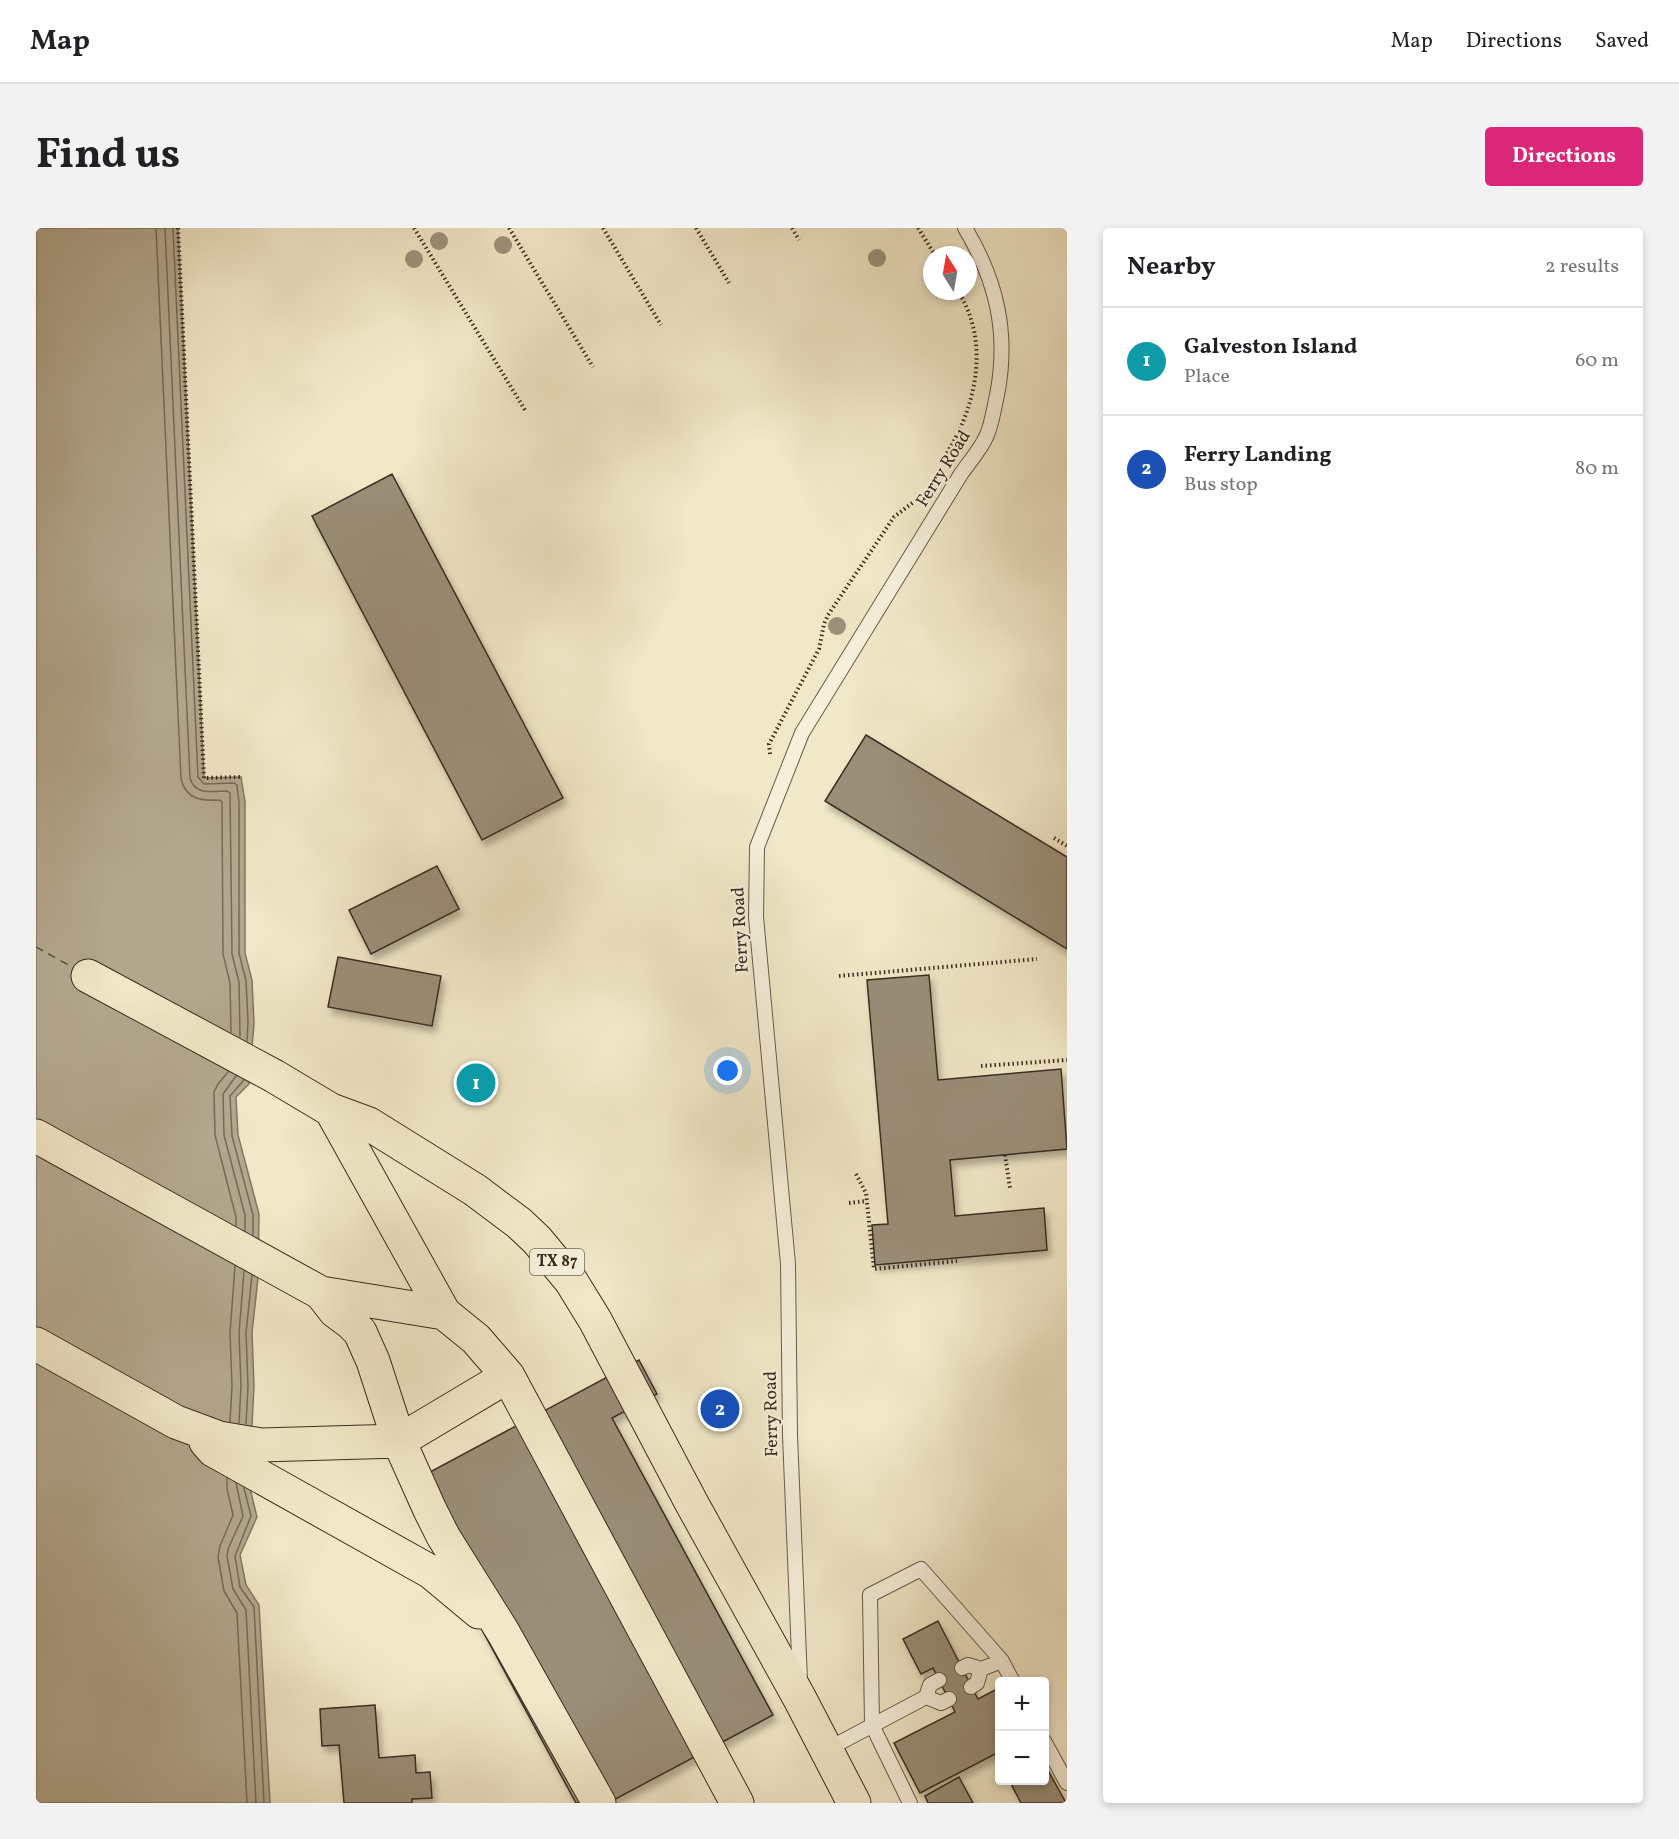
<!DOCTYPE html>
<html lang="en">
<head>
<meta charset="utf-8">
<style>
	body { margin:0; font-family:Vollkorn,serif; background:#f2f2f2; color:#202124 }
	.controls { position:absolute; right:18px; bottom:18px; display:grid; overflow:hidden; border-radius:6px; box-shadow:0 3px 9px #0003 }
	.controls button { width:54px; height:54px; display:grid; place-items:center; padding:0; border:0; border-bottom:2px solid #e0e0e0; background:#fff; color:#202124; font:30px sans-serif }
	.compass { position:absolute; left:887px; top:18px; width:54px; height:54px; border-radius:50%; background:#fff; box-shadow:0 3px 9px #0003; rotate:349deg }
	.you { position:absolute; left:692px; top:843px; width:21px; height:21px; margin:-15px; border:4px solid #fff; border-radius:50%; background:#1a73e8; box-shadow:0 0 0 9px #1a73e833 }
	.badge { display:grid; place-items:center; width:39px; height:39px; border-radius:50%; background:#db2777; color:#fff; font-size:20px; font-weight:700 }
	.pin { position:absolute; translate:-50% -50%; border:3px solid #fff; box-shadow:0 2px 6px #0006 }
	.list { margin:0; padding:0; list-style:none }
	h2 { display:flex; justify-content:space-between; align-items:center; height:78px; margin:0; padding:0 24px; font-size:26px }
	h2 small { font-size:20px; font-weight:400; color:#757577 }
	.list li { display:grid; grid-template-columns:39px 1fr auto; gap:18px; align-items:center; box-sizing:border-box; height:108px; padding:0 24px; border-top:2px solid #e0e0e0 }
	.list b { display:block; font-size:22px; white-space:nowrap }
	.list p { margin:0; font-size:20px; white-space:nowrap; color:#757577 }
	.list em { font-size:20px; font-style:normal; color:#757577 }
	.map { position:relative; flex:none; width:1031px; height:1575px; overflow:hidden; border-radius:6px }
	header { display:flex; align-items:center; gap:36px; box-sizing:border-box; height:84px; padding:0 30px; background:#fff; border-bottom:2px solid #e0e0e0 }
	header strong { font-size:28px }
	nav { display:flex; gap:33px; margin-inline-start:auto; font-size:21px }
	.intro { display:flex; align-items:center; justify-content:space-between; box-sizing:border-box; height:144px; padding:0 36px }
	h1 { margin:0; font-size:42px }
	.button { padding:15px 27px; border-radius:6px; background:#db2777; color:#fff; font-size:21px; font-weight:700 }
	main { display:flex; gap:36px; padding:0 36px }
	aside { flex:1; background:#fff; border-radius:6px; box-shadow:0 3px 9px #0003 }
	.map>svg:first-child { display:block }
	.water { fill:#b3a88e; stroke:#837762; stroke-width:1.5 }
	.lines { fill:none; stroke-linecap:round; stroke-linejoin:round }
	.shore { stroke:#776a57; stroke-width:1.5 }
	.ferry { stroke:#5f5241; stroke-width:1.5; stroke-dasharray:8 6; stroke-linecap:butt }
	.building { fill:#9a8e77; stroke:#3b2d20; stroke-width:1.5; filter:url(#shadow) }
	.lane-casing { stroke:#685c4a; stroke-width:16 }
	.primary-casing { stroke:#3b2d20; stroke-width:35 }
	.path { stroke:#3b2d20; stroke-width:4; stroke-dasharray:1.5 3; stroke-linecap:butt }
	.lane { stroke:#f6f0db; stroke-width:14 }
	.primary { stroke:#f1e8c7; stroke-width:33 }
	.tree { fill:#9d927b }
	.labels { text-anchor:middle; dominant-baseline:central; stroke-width:4.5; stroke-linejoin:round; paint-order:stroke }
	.shield { fill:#f6f0db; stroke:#736858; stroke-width:1.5 }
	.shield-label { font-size:16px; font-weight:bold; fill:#3b2d20 }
	.street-label { font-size:18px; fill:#3b2d20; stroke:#f6f0db }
</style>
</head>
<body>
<header>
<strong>Map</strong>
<nav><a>Map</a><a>Directions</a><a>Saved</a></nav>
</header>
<div class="intro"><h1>Find us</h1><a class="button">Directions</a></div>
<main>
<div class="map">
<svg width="1031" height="1575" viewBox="0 0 1031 1575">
	<defs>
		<filter id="shadow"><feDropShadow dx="3.5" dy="6" stdDeviation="3" flood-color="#0004"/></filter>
	</defs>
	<rect width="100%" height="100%" fill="#f1e8c7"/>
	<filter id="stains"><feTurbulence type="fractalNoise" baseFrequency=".00333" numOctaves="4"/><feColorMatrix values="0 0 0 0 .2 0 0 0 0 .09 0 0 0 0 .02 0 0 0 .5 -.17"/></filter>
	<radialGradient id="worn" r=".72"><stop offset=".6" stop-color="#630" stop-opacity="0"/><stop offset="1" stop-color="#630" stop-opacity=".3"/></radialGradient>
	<path class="water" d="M0 0H142L168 550 205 549 209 574V725L216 752 218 795 213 856 200 869 202 907 223 986 222 1050 216 1105 218 1158 213 1256 221 1289 204 1327 210 1357 223 1377 234 1575H0Z"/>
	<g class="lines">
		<path class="shore" d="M120 0 145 551C150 572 166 573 184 572L186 574 187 726 194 755 195 804
			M129 0 154 550C159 568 176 563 191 563L194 565 196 726 203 754 204 809
			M137 0 162 549 168 556 198 555 201 557 203 575V725L210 753 212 794 211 813
			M192 844 182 856 178 864 179 907 200 989V998
			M200 848 187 866 188 907 209 987V1003
			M208 852 194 868 196 908 217 987V1007
			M194 1194 196 1158 194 1105 199 1038
			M203 1195 205 1158 203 1105 208 1043
			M210 1196 212 1158 210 1105 216 1047
			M191 1250V1261L197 1287 184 1318 182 1329 188 1363 201 1385 211 1575
			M200 1255 207 1288 192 1321 191 1328 197 1361 210 1382 220 1575
			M208 1260 215 1288 199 1328 204 1359 218 1379 228 1575"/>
		<path class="ferry" d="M0 719 38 740"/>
	</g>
	<path class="building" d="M356 246 527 570 446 612 276 288Z
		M830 507 1031 629V721L789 573Z
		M401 638 423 681 335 726 313 682Z
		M302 729 405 748 396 798 292 779Z
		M893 747 902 852 1025 841 1031 921 914 932 919 988 1008 980 1011 1022 839 1037 836 997 852 996 831 752Z
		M603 1132 621 1166 576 1190 737 1487 572 1575H540L368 1258Z
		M902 1393 942 1471 963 1460V1524L884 1565 858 1515 919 1484 897 1440 885 1446 867 1411Z
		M339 1477 343 1530 379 1527 380 1545 394 1544 396 1570 376 1571V1575H308L303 1517 286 1518 284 1481Z
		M1008 1535 1030 1575H985L973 1552H1008Z
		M923 1549 937 1575H892L889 1568Z"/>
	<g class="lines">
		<defs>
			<path id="lane" d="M926 1440 932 1437 945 1441 966 1433
				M764 1453 754 1207 752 1036 720 689 721 619 766 505 925 246C934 233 945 221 951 207 956 195 958 180 961 167 973 106 961 53 929 0
				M935 1459 941 1455 945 1441
				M890 1469 905 1475 913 1471
				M1008 1513 1031 1555
				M790 1522 890 1469 894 1457 903 1452
				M874 1575 836 1497 834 1367 885 1341 966 1433 977 1454"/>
			<path id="primary" d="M52 748 238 848 295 882 333 896 439 962 483 995 501 1012 535 1053 559 1092 655 1274 764 1471 818 1575
				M295 882 408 1085 440 1111 472 1148 701 1575
				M0 908 285 1065 408 1085
				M285 1065 299 1083 315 1095 324 1104 337 1133 363 1213 394 1282 407 1308 467 1404 563 1575
				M0 1116 140 1194 183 1210 225 1217 363 1213 472 1148
				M170 1214 177 1222 395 1344 443 1384"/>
		</defs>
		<use href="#lane" class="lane-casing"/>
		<use href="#primary" class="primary-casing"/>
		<path class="path" d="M142 0 168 550 205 549
			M378 0 489 182
			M473 0 557 139
			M567 0 625 97
			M660 0 693 55
			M756 0 763 12
			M882 0 899 27
			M911 225C941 176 954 114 922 63
			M734 526 733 516 783 421 788 396 792 387 858 289 884 269
			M1018 610 1031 618
			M803 748 1001 731
			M945 838 1031 832
			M969 927 974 960
			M820 946 830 965 838 1041 921 1033
			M813 975 831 973"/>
		<use href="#lane" class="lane"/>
		<use href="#primary" class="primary"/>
	</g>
	<g class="tree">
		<circle cx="403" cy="13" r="9"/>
		<circle cx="467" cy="17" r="9"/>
		<circle cx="841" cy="30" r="9"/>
		<circle cx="378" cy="31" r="9"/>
		<circle cx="801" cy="398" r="9"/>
	</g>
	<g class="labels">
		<rect class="shield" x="494" y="1021" width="54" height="26" rx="4.5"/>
		<g class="shield-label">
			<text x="521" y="1034">TX 87</text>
		</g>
		<g class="street-label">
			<text transform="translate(908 241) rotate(-58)">Ferry Road</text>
			<text transform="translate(705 702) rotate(-93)">Ferry Road</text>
			<text transform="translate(736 1186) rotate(-91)">Ferry Road</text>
		</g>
	</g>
	<rect width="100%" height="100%" filter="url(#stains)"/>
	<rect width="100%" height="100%" fill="url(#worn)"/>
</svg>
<div class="controls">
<button>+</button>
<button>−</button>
</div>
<svg class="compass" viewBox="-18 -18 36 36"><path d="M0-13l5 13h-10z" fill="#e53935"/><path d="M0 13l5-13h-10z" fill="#757577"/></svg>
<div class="you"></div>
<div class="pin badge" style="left:440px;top:855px;background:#0f9aa8">1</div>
<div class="pin badge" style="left:684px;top:1181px;background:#1a4fb4">2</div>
</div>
<aside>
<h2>Nearby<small>2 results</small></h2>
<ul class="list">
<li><span class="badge" style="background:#0f9aa8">1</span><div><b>Galveston Island</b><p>Place</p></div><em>60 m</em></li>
<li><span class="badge" style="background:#1a4fb4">2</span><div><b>Ferry Landing</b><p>Bus stop</p></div><em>80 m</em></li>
</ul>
</aside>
</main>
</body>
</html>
